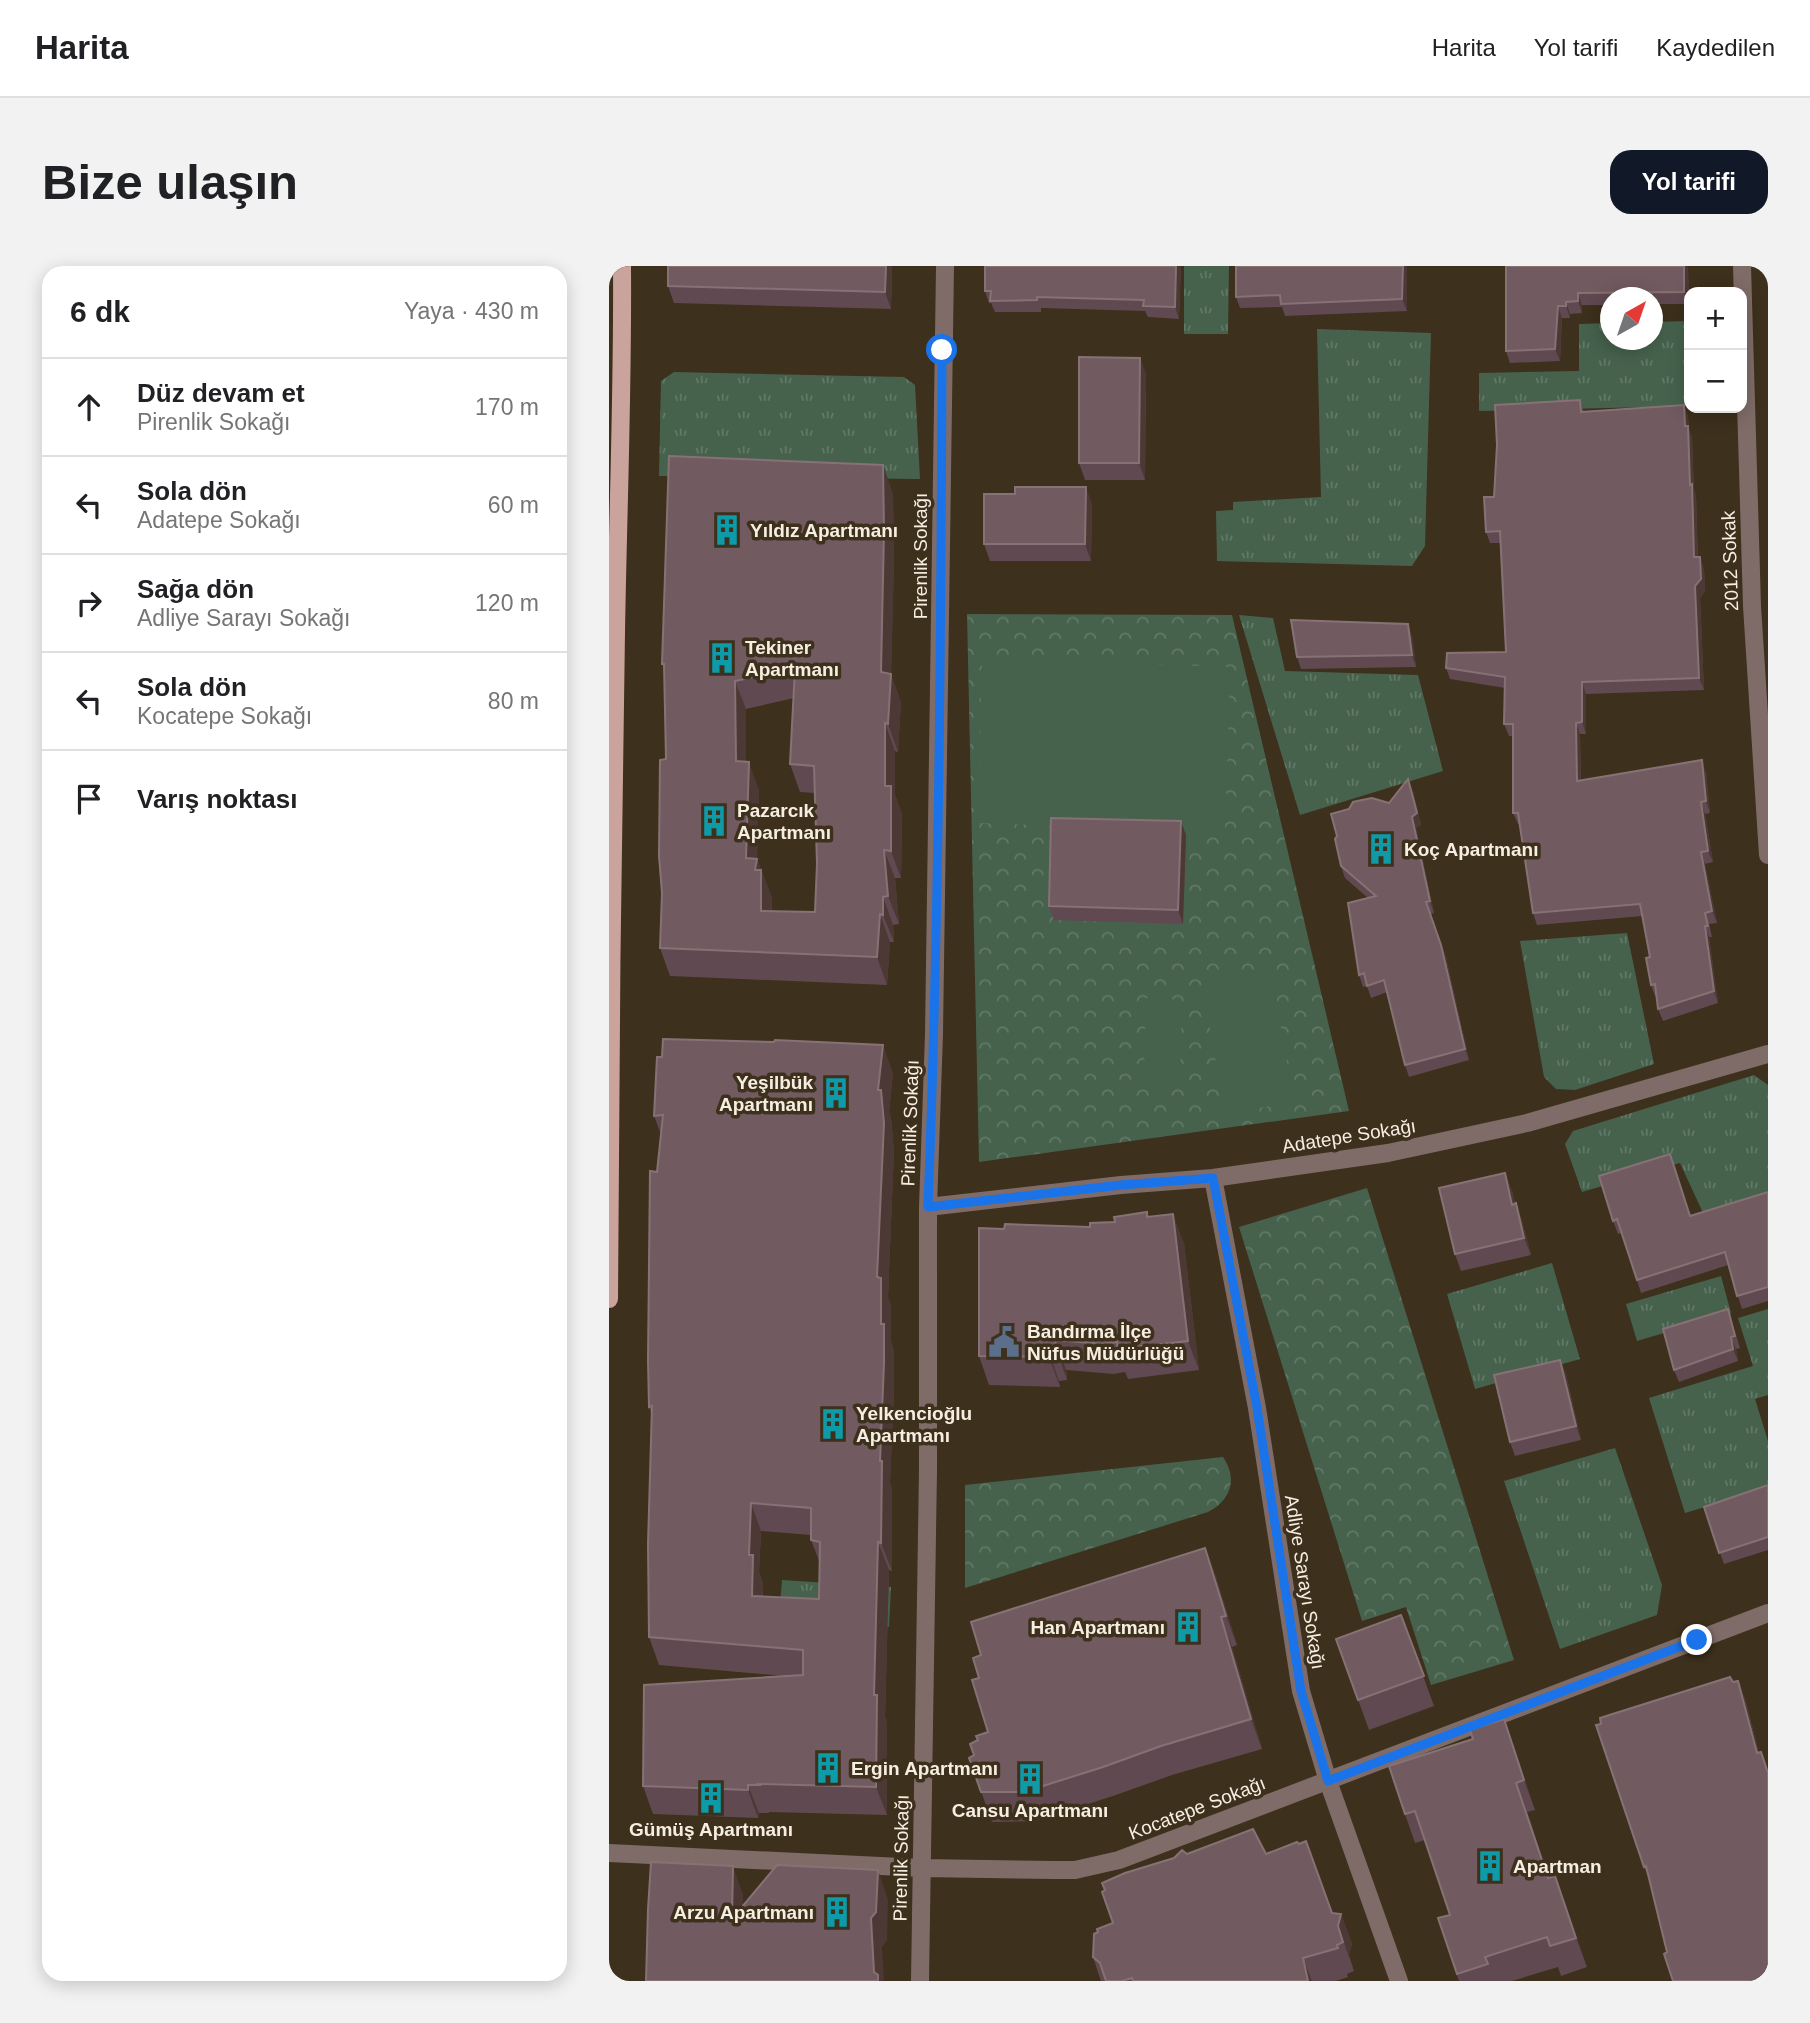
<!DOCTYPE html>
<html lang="tr">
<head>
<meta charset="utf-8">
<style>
	body { margin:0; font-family:Helvetica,sans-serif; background:#f2f2f2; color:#202124 }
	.controls { position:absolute; right:21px; top:21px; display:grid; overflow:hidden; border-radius:14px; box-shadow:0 4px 18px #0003 }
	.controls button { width:63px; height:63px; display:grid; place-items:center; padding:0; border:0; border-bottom:2px solid #e0e0e0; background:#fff; color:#202124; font:35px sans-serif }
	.compass { position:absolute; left:991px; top:21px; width:63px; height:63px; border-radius:50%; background:#fff; box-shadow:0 4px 18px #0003; rotate:40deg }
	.stop { position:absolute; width:21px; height:21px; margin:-16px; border:5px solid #1a73e8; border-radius:50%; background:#fff }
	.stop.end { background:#1a73e8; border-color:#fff; box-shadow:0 2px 7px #0008 }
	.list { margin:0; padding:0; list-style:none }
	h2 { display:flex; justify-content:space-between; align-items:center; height:91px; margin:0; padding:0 28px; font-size:30px }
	h2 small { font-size:23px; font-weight:400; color:#757577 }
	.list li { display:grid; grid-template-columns:46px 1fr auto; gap:21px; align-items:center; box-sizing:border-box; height:98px; padding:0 28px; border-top:2px solid #e0e0e0 }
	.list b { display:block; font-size:26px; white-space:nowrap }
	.list p { margin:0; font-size:23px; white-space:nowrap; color:#757577 }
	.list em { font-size:23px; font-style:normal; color:#757577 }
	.icon { flex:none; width:38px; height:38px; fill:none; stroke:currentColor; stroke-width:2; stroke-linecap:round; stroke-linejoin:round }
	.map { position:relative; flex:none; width:1159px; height:1715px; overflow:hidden; border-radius:21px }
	header { display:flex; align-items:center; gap:42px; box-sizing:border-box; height:98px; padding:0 35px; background:#fff; border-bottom:2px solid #e0e0e0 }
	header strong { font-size:33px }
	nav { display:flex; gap:38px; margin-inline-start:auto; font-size:24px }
	.intro { display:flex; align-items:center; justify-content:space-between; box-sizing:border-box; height:168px; padding:0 42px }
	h1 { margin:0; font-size:49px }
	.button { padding:18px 32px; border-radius:21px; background:#111827; color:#fff; font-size:24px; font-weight:700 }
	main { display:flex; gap:42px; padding:0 42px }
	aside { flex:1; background:#fff; border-radius:21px; box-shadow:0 4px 18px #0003 }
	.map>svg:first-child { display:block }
	.grass { fill:url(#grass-tufts) }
	.forest { fill:url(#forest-crowns) }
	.garden { fill:#46624d }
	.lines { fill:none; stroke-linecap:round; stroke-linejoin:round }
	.street { stroke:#7f6c68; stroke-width:18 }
	.primary { stroke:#caa39c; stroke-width:18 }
	.wall { fill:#614951; fill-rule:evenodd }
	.shaded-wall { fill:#4c3835 }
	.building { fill:#715b61; stroke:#867275; stroke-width:2; fill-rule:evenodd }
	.route { stroke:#1a73e8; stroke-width:9 }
	.labels { text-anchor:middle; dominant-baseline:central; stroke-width:7; stroke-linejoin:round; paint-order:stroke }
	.poi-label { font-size:19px; font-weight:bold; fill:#f7eee2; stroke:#3d301c; text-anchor:start }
	.street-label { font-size:19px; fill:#f7eee2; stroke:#3d301c }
</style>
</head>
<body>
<header>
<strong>Harita</strong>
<nav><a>Harita</a><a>Yol tarifi</a><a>Kaydedilen</a></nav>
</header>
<div class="intro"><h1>Bize ulaşın</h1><a class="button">Yol tarifi</a></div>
<main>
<aside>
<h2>6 dk<small>Yaya · 430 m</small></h2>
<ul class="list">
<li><svg class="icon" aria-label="ahead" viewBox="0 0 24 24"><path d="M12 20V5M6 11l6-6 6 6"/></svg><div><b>Düz devam et</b><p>Pirenlik Sokağı</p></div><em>170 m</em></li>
<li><svg class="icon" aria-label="left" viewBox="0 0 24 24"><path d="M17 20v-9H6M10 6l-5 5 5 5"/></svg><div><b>Sola dön</b><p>Adatepe Sokağı</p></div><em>60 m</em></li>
<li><svg class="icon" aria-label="right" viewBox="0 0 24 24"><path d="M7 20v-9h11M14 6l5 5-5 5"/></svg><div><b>Sağa dön</b><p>Adliye Sarayı Sokağı</p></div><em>120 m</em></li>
<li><svg class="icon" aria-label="left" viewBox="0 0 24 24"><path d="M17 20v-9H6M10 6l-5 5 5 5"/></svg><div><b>Sola dön</b><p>Kocatepe Sokağı</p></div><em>80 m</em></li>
<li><svg class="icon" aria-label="arrive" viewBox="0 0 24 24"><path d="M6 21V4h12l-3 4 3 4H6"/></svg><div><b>Varış noktası</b></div></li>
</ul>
</aside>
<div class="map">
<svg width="1159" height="1715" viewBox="0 0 1159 1715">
	<defs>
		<pattern id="grass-tufts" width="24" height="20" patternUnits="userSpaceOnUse" patternTransform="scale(1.75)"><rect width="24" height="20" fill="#46624d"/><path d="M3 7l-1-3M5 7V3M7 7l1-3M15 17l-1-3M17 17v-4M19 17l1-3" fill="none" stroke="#617966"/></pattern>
		<pattern id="forest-crowns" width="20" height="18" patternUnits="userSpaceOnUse" patternTransform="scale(1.75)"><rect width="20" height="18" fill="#46624d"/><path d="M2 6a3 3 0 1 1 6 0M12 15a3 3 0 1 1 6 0" fill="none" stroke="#617966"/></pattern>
	</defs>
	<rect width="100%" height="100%" fill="#3d301c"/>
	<path class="grass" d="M575 0H620L619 68H575Z
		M1080 55V140L870 145V107L970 105V58L1001 57V74H1044V56Z
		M708 63 822 67 816 280 803 300 608 295 607 245 624 244V236L712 231Z
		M65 106 295 111 306 119 311 213 50 210 52 115Z
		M630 349 664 352 676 405 809 409 834 505 691 549Z
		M1018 667 1045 798 966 824 947 823 935 811 911 675Z
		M1145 809 1159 819V931L1095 949 1071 897 973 926 956 878 964 865Z
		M943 997 971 1093 866 1123 838 1028Z
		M1112 1010 1122 1047 1028 1075 1017 1038Z
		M1159 1043V1129L1146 1133 1159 1175V1222L1076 1247 1040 1132 1144 1100 1129 1052Z
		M1006 1182 1053 1319 1048 1349 951 1383 895 1215Z
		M173 1314 282 1321 280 1361 170 1354Z"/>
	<path class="forest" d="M358 348 623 349 740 845 370 896Z
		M758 922 905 1394 822 1419 797 1341 753 1355 630 961Z
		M614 1191C629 1213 622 1234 599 1246L356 1322V1219Z"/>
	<path class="garden" d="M373 392 621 401 616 565 369 557Z
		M662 704 685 836 616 848 593 716Z
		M537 732 573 734 571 816H535Z"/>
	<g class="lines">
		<path class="street" d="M1133 0 1143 340 1159 589
			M604 912 648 1142 692 1425 719 1515 790 1715
			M319 941 512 919 604 912 779 887 918 857 1159 788
			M0 1587 313 1602 446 1604H466L510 1594 1159 1347
			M311 1715 319 1204V941L325 768 336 0"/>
		<path class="primary" d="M0 1033C1 811 3 588 7 366 9 244 14 122 13 0"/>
	</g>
	<path class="wall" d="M283 0 282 43 65 37 59 20Z
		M572 0 570 53 539 51 536 45 432 42V46H386L382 37H380L376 25Z
		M627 0H798V45L676 50 673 41 631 42 627 31Z
		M897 0H1079L1080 38H1044V32H1002V39H973V47L961 48V52H953L951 95 901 97 897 85Z
		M531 92 537 109 536 214H476L470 197Z
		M971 134 975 146 1075 139 1079 151 1080 164 1083 172 1085 224 1087 230 1089 291 1095 303 1096 325 1091 332 1095 424 977 428V468H971L972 514 1097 506 1101 547 1096 548 1104 596 1096 598 1108 657 1100 658 1103 671H1100L1109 737 1054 755 1049 743 1048 730H1046L1042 719 1041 691 1034 650 928 659 924 647 911 558H909L904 547V470H900L895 458 896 422 841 413 837 402 897 386 892 277H881L877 266Z
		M284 227 285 293 282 409 292 436 289 486 286 485V529L293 548 292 612H286L290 658 284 659 285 676H281L278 719 61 710 51 682 57 493 55 404 53 398ZM185 432 181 498 191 526 206 527 208 598 206 646 163 645V632L148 593 150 524 137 496V443Z
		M483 238 482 295H381L375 278Z
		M803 370 807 401 692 403 688 391Z
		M804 525 812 559 807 562 825 647 822 648 837 691 860 794 800 811 796 799 778 726 762 732 758 720 754 721 750 709 759 632 736 612 732 600Z
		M577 569 574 658 445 654 440 640Z
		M284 807 280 846 282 852 285 885 279 1031 282 1040V1076L285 1086V1125L281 1217 283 1223V1305L280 1304 276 1451 278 1457V1549L160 1546V1547H150L149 1552 44 1548 34 1520 176 1410 50 1399 40 1371 43 1149 40 1141 48 906 52 868 45 850ZM152 1265 202 1269V1274L211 1297 210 1333 154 1330V1317L150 1306Z
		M1066 901 1081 950 1159 926V1035L1133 1043 1119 999 1032 1027 1013 967 1009 968 1004 955Z
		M903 924 906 938 913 955 922 989 852 1005 846 988Z
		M538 946 540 950 575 977 590 1104 519 1113 516 1106 505 1108 457 1104 458 1114 450 1115 451 1121 380 1119 370 1090 395 963 481 961 506 956Z
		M1119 1043 1131 1082 1127 1083 1129 1095 1070 1116 1065 1104Z
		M951 1094 957 1108 972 1174 906 1190 901 1176Z
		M1159 1219V1284L1115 1298 1095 1241Z
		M596 1282 607 1311 628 1379 623 1381 653 1483 563 1509 504 1530 426 1555 383 1556 360 1492 365 1489 368 1475 367 1470 379 1466 370 1412 372 1389Z
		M792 1349 825 1440 760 1464 727 1373Z
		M1136 1432 1150 1487 1058 1686 1042 1618 1035 1601Z
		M895 1453 926 1544 918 1546 940 1612 946 1610 978 1701 952 1710 949 1701 903 1715H850L829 1652 841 1649 816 1574 806 1577 796 1548 864 1473Z
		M578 1588H657L723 1647 732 1648 743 1678 740 1689 745 1705 738 1708 739 1711 727 1715H492L484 1691 489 1666 504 1657 565 1592Z"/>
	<path class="shaded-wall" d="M277 0H283L282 43 276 26Z
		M567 0H572L570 53 566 41Z
		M794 0H798V45L793 33Z
		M1075 0H1079L1080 38 1075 26Z
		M969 27 973 39V47L969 35Z
		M957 36 961 48V52L957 40Z
		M949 40 953 52 951 95 946 83Z
		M531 92 537 109 536 214 530 197Z
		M1075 139 1079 151 1080 164 1083 172 1085 224 1087 230 1089 303 1085 291Z
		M274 199 284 227 285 293 282 409 292 436 289 486 279 458 272 406Z
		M477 221 483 238 482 295 476 278Z
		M1091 291 1095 303 1096 325 1091 332 1095 424 1090 412 1086 320Z
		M799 358 803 370 807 401 803 389Z
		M126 415 137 443V523L127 495Z
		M973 416 977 428V468L973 456Z
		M276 457 286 485V529L293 548 292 612 282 585 276 520Z
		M967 457 971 468 972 527 968 515Z
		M1093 494 1097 506 1101 547 1097 535Z
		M140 496 150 524 148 593 163 632 162 673 152 645 137 592Z
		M799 513 804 525 812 559 807 562 825 647 821 635 803 551Z
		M1092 536 1096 548 1104 596 1099 585Z
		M572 555 577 569 574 658 569 644Z
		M275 584 286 612 290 658 279 630Z
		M1092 586 1096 598 1108 657 1103 645Z
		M274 631 284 659 285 676 274 649Z
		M817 636 837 691 860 794 856 783Z
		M271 648 281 676 278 719 268 691Z
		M1096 660 1100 671 1109 737 1105 725Z
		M274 779 284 807 280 846 282 852 285 885 279 1031 282 1040V1076L285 1086V1125L281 1217 283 1223V1305L272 1277 271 1195 272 1058 268 1011 269 824Z
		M896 907 903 924 909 956 903 939Z
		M907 937 913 955 922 989 915 972Z
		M564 948 575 977 590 1104 579 1075Z
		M1122 1071 1127 1083 1129 1095 1124 1083Z
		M446 1074 457 1104 458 1114 448 1085Z
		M440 1086 450 1115 451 1121 440 1091Z
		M951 1094 957 1108 972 1174 967 1160Z
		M142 1237 152 1265 150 1306 154 1317 153 1358 143 1330 140 1289Z
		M269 1276 280 1304 276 1451 278 1457V1549L267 1521 265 1429Z
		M596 1282 607 1311 628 1379 617 1350Z
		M612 1351 623 1381 653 1483 642 1453Z
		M1129 1415 1136 1432 1154 1504 1148 1487Z
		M895 1453 906 1483 926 1544 915 1514Z
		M907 1517 918 1546 950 1641 939 1612Z
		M139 1519 150 1547 149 1552 139 1524Z
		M124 1600 134 1629V1682L123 1653Z
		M269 1604 279 1634 278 1675 273 1681 275 1715H269L265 1706 262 1652Z
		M946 1610 957 1639 978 1701 967 1672Z
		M732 1648 743 1678 740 1689 745 1705 729 1660Z
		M694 1692 703 1715H699Z"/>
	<path class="building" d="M59 0H277L276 26 59 20Z
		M376 0H567L566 41 534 40 535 34 428 31V34L381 35 382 25H376Z
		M627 0H794L793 33 672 38 671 29 627 31Z
		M897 0H1075V26L969 27V35L957 36V40H949L946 83 897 85Z
		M470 91 531 92 530 197H470Z
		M971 134 972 146 1075 139 1076 160H1079L1081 219 1083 218 1085 291H1091L1092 313 1086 320 1090 412 973 416V456L967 457 968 515 1093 494 1097 535 1092 536 1099 585 1092 586 1103 645 1096 647 1099 660H1096L1105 725 1049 743 1046 718 1042 719 1037 692 1041 691 1031 638 924 647 909 547H904V458H895L896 411 837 402 838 387 897 386 891 265 877 266 875 231H885L888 179 886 139Z
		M60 190 274 199 275 265 272 406 282 408 279 458 276 457V520H282V585L275 584 279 630 274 631V649L271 648 268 691 51 682 53 627 50 590 51 494 57 493 55 398H53ZM186 402 181 498 205 500 208 598 206 646 152 645V604H146L148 593 137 592 140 496 127 495 126 415Z
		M406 221H477L476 278H375V228H406Z
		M682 354 799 358 803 389 688 391Z
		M799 513 808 547 803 551 821 635 817 636 832 679 856 783 796 799 775 714 758 720 755 707 750 709 739 637 767 630 732 600 726 573 728 570 722 548 740 543 744 536 753 534 763 532 780 537Z
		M442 552 572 555 569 644 440 640Z
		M54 773 165 776 166 774 274 779 269 824H272L275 857 268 1011 272 1012V1058H275V1097L271 1195H273L272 1277 269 1276 265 1429H268L267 1521 149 1518 150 1519H139V1524L34 1520 35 1419 194 1409V1384L40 1371 39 1278 43 1140 40 1141 39 1094 41 905 48 906 54 849 45 850 48 791H53ZM142 1237 202 1242V1274L211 1276 210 1333 143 1330 144 1289H140Z
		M1061 888 1081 950 1159 926V1021L1128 1030 1116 986 1028 1014 1008 953 1004 955 990 910Z
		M896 907 903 939 907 937 915 972 846 988 830 922Z
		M538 946V951L564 948 579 1075 508 1083V1076L494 1078 446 1074 448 1085 440 1086V1091L370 1090V962L395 963 396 958 481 961V957L506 956 505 951Z
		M1119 1043 1126 1070 1122 1071 1124 1083 1065 1104 1054 1063Z
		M951 1094 967 1160 901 1176 885 1109Z
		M1159 1219V1271L1110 1287 1095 1241Z
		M596 1282 617 1350 612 1351 642 1453 552 1480 494 1501 415 1526H372L360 1492 365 1489 361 1478 369 1474 367 1470 379 1466 363 1414 370 1412 364 1392 372 1389 362 1356Z
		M792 1349 815 1410 749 1434 727 1373Z
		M1121 1411 1124 1416 1129 1415 1148 1487 1152 1486 1159 1507V1715H1064L1055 1688 1058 1686 1037 1600 1035 1601 987 1459 992 1458 991 1452Z
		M895 1453 915 1514 907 1517 939 1612 946 1610 967 1672 941 1680 938 1671 876 1691 879 1698 848 1708 829 1652 841 1649 806 1545 796 1548 780 1500 864 1473 861 1464Z
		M644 1563 657 1588 688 1576 690 1578 697 1575 723 1647 732 1648 729 1660 734 1676 728 1679 729 1682 694 1692 699 1715H524L523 1712 513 1715H497L491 1697 484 1691 485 1668 489 1666 488 1663 504 1657 493 1626 496 1624 493 1617 516 1607 565 1592 573 1584 578 1588Z
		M42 1596 124 1600 123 1653 168 1599 269 1604 267 1646 262 1652 265 1706 269 1709V1715H37L39 1643Z"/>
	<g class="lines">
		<path class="route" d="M333 84C332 370 330 656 319 941L512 919 604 912 648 1142 692 1425 719 1515 1088 1374"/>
	</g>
	<defs>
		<symbol id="building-bare" viewBox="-9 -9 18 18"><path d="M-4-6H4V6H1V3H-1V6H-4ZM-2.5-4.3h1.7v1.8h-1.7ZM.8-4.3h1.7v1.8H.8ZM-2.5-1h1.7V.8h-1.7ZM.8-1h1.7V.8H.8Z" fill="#0f9aa8" stroke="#3d301c" stroke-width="2.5" paint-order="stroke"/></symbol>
		<symbol id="civic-bare" viewBox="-9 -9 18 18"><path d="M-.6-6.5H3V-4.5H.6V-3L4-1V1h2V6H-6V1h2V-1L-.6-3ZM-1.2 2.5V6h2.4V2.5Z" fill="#5c6f8a" stroke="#3d301c" stroke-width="2.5" paint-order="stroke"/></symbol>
	</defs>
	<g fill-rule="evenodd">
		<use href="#building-bare" x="96" y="242" width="44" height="44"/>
		<use href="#building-bare" x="91" y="370" width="44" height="44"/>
		<use href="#building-bare" x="83" y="533" width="44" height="44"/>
		<use href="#building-bare" x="750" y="561" width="44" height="44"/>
		<use href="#building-bare" x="205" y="805" width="44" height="44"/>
		<use href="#civic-bare" x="373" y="1054" width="44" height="44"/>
		<use href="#building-bare" x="202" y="1136" width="44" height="44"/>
		<use href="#building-bare" x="557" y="1339" width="44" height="44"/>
		<use href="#building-bare" x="197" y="1480" width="44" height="44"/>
		<use href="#building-bare" x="399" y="1491" width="44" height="44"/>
		<use href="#building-bare" x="80" y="1510" width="44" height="44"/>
		<use href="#building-bare" x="859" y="1578" width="44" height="44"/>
		<use href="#building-bare" x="206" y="1624" width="44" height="44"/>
	</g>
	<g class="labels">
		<g class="poi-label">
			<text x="141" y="264">Yıldız Apartmanı</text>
			<text x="136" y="381">Tekiner<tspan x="136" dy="22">Apartmanı</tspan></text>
			<text x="128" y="544">Pazarcık<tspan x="128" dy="22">Apartmanı</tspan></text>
			<text x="795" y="583">Koç Apartmanı</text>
			<text x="204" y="816" text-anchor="end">Yeşilbük<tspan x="204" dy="22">Apartmanı</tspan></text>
			<text x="418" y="1065">Bandırma İlçe<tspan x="418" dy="22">Nüfus Müdürlüğü</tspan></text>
			<text x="247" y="1147">Yelkencioğlu<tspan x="247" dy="22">Apartmanı</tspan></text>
			<text x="556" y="1361" text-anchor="end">Han Apartmanı</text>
			<text x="242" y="1502">Ergin Apartmanı</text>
			<text x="421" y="1544" text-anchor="middle">Cansu Apartmanı</text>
			<text x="102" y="1563" text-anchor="middle">Gümüş Apartmanı</text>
			<text x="904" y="1600">Apartman</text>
			<text x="205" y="1646" text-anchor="end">Arzu Apartmanı</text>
		</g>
		<g class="street-label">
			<text transform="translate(311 290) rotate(-90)">Pirenlik Sokağı</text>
			<text transform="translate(1121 295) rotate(-92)">2012 Sokak</text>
			<text transform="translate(301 857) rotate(-88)">Pirenlik Sokağı</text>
			<text transform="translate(740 870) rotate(-9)">Adatepe Sokağı</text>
			<text transform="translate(696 1316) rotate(81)">Adliye Sarayı Sokağı</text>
			<text transform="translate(588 1542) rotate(-21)">Kocatepe Sokağı</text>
			<text transform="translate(292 1592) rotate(-89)">Pirenlik Sokağı</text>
		</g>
	</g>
</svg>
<div class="controls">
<button>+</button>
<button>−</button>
</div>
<svg class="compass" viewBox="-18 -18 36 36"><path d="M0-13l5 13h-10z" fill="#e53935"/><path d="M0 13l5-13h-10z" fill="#757577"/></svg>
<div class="stop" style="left:333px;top:84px"></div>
<div class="stop end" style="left:1088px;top:1374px"></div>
</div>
</main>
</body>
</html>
